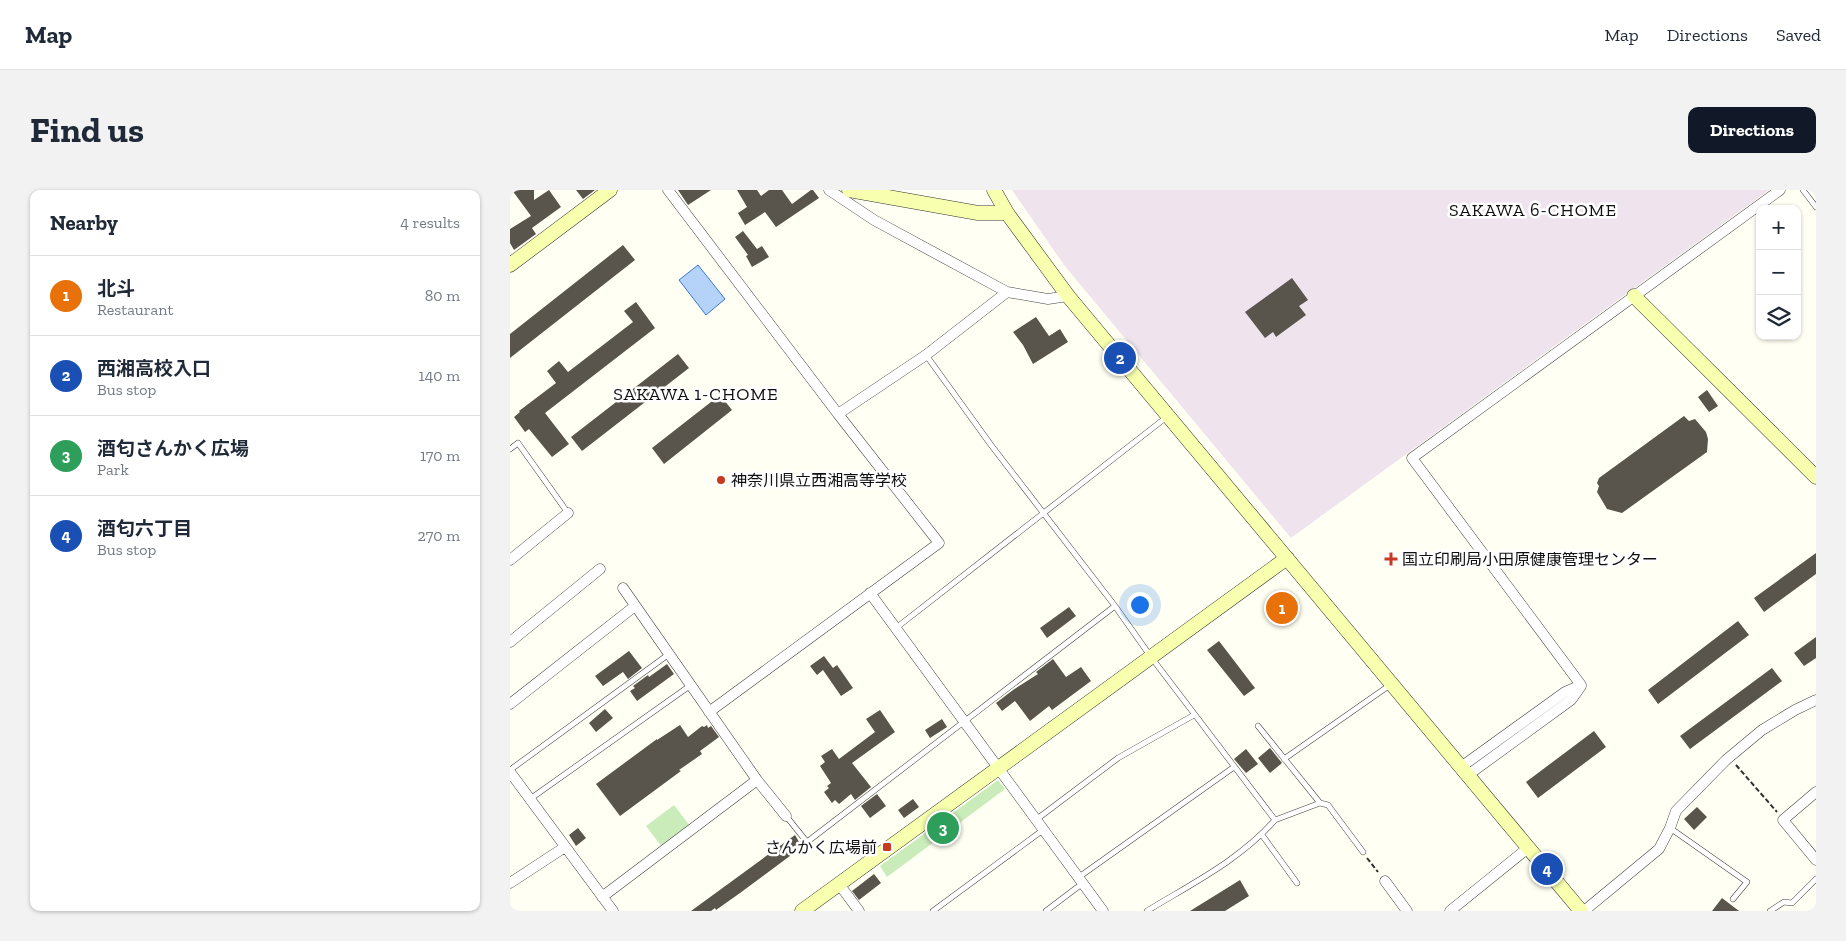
<!DOCTYPE html>
<html lang="en">
<head>
<meta charset="utf-8">
<style>
	body { margin:0; font-family:"Zilla Slab","Noto Sans JP",serif; background:#f2f2f3; color:#1f2937 }
	.controls { position:absolute; right:15px; top:15px; display:grid; overflow:hidden; border-radius:10px; box-shadow:0 1px 4px #0004 }
	.controls button { width:45px; height:45px; display:grid; place-items:center; padding:0; border:0; border-bottom:1px solid #e0e1e3; background:#fff; color:#1f2937; font:25px sans-serif }
	.you { position:absolute; left:629px; top:414px; width:18px; height:18px; margin:-12px; border:4px solid #fff; border-radius:50%; background:#1a73e8; box-shadow:0 0 0 8px #1a73e833 }
	.badge { display:grid; place-items:center; width:32px; height:32px; border-radius:50%; background:#111827; color:#fff; font-size:16px; font-weight:700 }
	.pin { position:absolute; translate:-50% -50%; border:2px solid #fff; box-shadow:0 1px 5px #0006 }
	.list { margin:0; padding:0; list-style:none }
	h2 { display:flex; justify-content:space-between; align-items:center; height:65px; margin:0; padding:0 20px; font-size:21px }
	h2 small { font-size:16px; font-weight:400; color:#747a83 }
	.list li { display:grid; grid-template-columns:32px 1fr auto; gap:15px; align-items:center; box-sizing:border-box; height:80px; padding:0 20px; border-top:1px solid #e0e1e3 }
	.list b { display:block; font-size:19px; white-space:nowrap }
	.list p { margin:0; font-size:16px; white-space:nowrap; color:#747a83 }
	.list em { font-size:16px; font-style:normal; color:#747a83 }
	.icon { flex:none; width:28px; height:28px; fill:none; stroke:currentColor; stroke-width:2; stroke-linecap:round; stroke-linejoin:round }
	.map { position:relative; flex:none; width:1306px; height:721px; overflow:hidden; border-radius:10px }
	header { display:flex; align-items:center; gap:30px; box-sizing:border-box; height:70px; padding:0 25px; background:#fff; border-bottom:1px solid #e0e1e3 }
	header strong { font-size:24px }
	nav { display:flex; gap:28px; margin-inline-start:auto; font-size:18px }
	.intro { display:flex; align-items:center; justify-content:space-between; box-sizing:border-box; height:120px; padding:0 30px }
	h1 { margin:0; font-size:35px }
	.button { padding:12px 22px; border-radius:10px; background:#111827; color:#fff; font-size:18px; font-weight:700 }
	main { display:flex; gap:30px; padding:0 30px }
	aside { flex:1; background:#fff; border-radius:10px; box-shadow:0 1px 4px #0004 }
	.map>svg:first-child { display:block }
	.industrial { fill:#efe4ee }
	.green { fill:#caecba }
	.water { fill:#b5d2f9; stroke:#3877d4 }
	.building { fill:#59544c }
	.lines { fill:none; stroke-linecap:round; stroke-linejoin:round }
	.lane-casing { stroke:#434343; stroke-width:6 }
	.street-casing { stroke:#434343; stroke-width:11 }
	.secondary-casing { stroke:#323232; stroke-width:15 }
	.path { stroke:#323232; stroke-width:2; stroke-dasharray:5 2.5; stroke-linecap:butt }
	.lane { stroke:#fff; stroke-width:5 }
	.street { stroke:#fff; stroke-width:10 }
	.secondary { stroke:#f8ffae; stroke-width:14 }
	.poi-dot { fill:#c83920; stroke:#fff; stroke-width:2 }
	.labels { text-anchor:middle; dominant-baseline:central; stroke-width:5; stroke-linejoin:round; paint-order:stroke }
	.poi-label { font-size:16px; fill:#101010; stroke:#fff; text-anchor:start }
	.neighbourhood-label { font-size:18px; letter-spacing:1px; fill:#101010; stroke:#fff }
</style>
</head>
<body>
<header>
<strong>Map</strong>
<nav><a>Map</a><a>Directions</a><a>Saved</a></nav>
</header>
<div class="intro"><h1>Find us</h1><a class="button">Directions</a></div>
<main>
<aside>
<h2>Nearby<small>4 results</small></h2>
<ul class="list">
<li><span class="badge" style="background:#e8710a">1</span><div><b>北斗</b><p>Restaurant</p></div><em>80 m</em></li>
<li><span class="badge" style="background:#1a4fb4">2</span><div><b>西湘高校入口</b><p>Bus stop</p></div><em>140 m</em></li>
<li><span class="badge" style="background:#2e9e5b">3</span><div><b>酒匂さんかく広場</b><p>Park</p></div><em>170 m</em></li>
<li><span class="badge" style="background:#1a4fb4">4</span><div><b>酒匂六丁目</b><p>Bus stop</p></div><em>270 m</em></li>
</ul>
</aside>
<div class="map">
<svg width="1306" height="721" viewBox="0 0 1306 721">
	<rect width="100%" height="100%" fill="#fffff3"/>
	<path class="industrial" d="M502 0H1259L781 348 554 75Z"/>
	<path class="green" d="M488 590 495 599 377 687 370 676Z
		M164 615 180 636 152 657 136 636Z"/>
	<path class="water" d="M188 75 215 109 196 125 169 90Z"/>
	<path class="building" d="M2 0H24V10L39 0 51 17 22 38 26 44 4 60 0 53V39L21 26Z
		M66 0H85L73 9Z
		M168 0H201L178 15Z
		M227 0H247L251 6 259 0H272L282 14 301 0H303L309 8 266 37 255 22 235 35 228 23 237 17Z
		M233 41 247 59 252 56 259 67 242 77 236 66 238 65 225 47Z
		M113 55 125 70 0 168V144Z
		M782 88 798 110 789 116 796 125 766 147 763 142 755 148 735 122Z
		M126 112 145 138 35 223 59 254 42 267 19 239 15 242 4 227 10 222 9 221 46 193 37 181 49 171 58 182 123 132 114 121Z
		M526 127 539 146 550 139 558 152 523 174 513 155 503 142Z
		M168 164 179 178 72 261 61 247Z
		M1197 200 1208 216 1199 222 1188 207Z
		M210 205 222 220 154 274 142 258Z
		M1174 226 1179 231 1185 229 1196 242 1198 249 1197 262 1112 323 1097 319 1087 302 1089 296 1087 293 1089 288Z
		M1306 363V384L1254 422 1244 408Z
		M559 417 566 426 537 448 530 438Z
		M1228 431 1239 445 1148 514 1138 500Z
		M1306 447V468L1294 476 1284 463Z
		M709 451 745 498 734 506 697 460Z
		M119 461 132 478 118 489 113 482 93 496 85 486Z
		M314 466 323 478 327 475 343 498 331 506 313 480 307 485 300 476Z
		M543 469 556 487 571 477 581 491 542 520 539 516 520 531 505 511 492 521 486 513 503 500 528 484 526 482Z
		M157 474 164 484 127 511 120 501 125 498 123 496 138 485 139 487Z
		M1262 478 1272 491 1180 559 1170 546Z
		M95 519 103 528 86 542 79 533Z
		M370 520 385 542 342 573 361 597 345 610 341 604 329 614 325 610 322 613 314 602 319 598 317 596 321 593 310 576 315 572 311 566 322 559 329 569 365 542 356 529Z
		M432 529 437 537 420 548 415 540Z
		M170 535 178 547 192 536 194 537 197 535 198 538 201 536 209 547 190 561 192 564 169 580 171 581 110 626 86 594 147 549V550Z
		M1084 541 1096 557 1028 608 1016 592Z
		M760 558 772 573 760 583 748 568Z
		M736 559 748 574 736 583 724 569Z
		M367 604 376 616 360 628 351 616Z
		M403 609 409 617 394 628 388 620Z
		M1187 617 1197 627 1184 640 1174 629Z
		M68 638 76 648 66 656 59 645Z
		M285 645 292 657 230 703 206 720 205 718 201 721H181Z
		M364 684 371 693 349 710 342 701Z
		M730 690 739 706 715 721H680Z
		M1212 708 1229 721H1202Z"/>
	<g class="lines">
		<defs>
			<path id="lane" d="M1293 0 1306 17
				M416 165 481 255 605 416 641 467 765 630C730 670 681 694 637 721
				M0 259 8 253 58 323
				M386 438 658 226
				M748 536 810 613 765 630
				M774 569 880 495
				M0 580 159 464
				M20 609 181 495
				M810 613 818 615 853 662
				M276 626 297 652 605 416
				M527 629 608 568 684 525
				M1160 638 1237 692 1223 709
				M752 645 787 693
				M569 687 724 577
				M423 721 533 640
				M536 721 573 693
				M1260 721 1274 712 1282 713 1306 689"/>
			<path id="street" d="M158 0 328 224
				M319 0 364 30 497 102 538 109 558 106
				M0 370 58 323
				M113 398 247 590
				M360 403 593 721
				M0 452 90 379
				M1071 495 902 268 1270 0
				M0 514 125 416
				M199 522 429 353 328 224 416 165 497 102
				M951 577 1055 502 1071 495
				M0 582 103 721
				M958 585 1061 510 1071 496
				M1306 602 1273 630 1306 670
				M875 691 897 721
				M0 693 55 657
				M329 694 349 721
				M92 707 247 590 276 626
				M940 721 1018 658
				M1074 721 1149 659 1160 638 1166 621 1216 570 1252 540 1285 520 1306 510"/>
			<path id="secondary" d="M339 0 468 23H497
				M484 0 497 23 558 106 1071 721
				M0 75 100 0
				M1124 106 1306 287
				M292 721 777 368"/>
		</defs>
		<use href="#lane" class="lane-casing"/>
		<use href="#street" class="street-casing"/>
		<use href="#secondary" class="secondary-casing"/>
		<path class="path" d="M1226 575 1267 622
			M857 668 868 682"/>
		<use href="#lane" class="lane"/>
		<use href="#street" class="street"/>
		<use href="#secondary" class="secondary"/>
	</g>
	<g class="poi-dot">
		<circle cx="211" cy="290" r="5"/>
		<path d="M878.5 361.5h5v5h5v5h-5v5h-5v-5h-5v-5h5z"/>
		<rect x="372" y="652" width="10" height="10" rx="2.5"/>
	</g>
	<g class="labels">
		<g class="poi-label">
			<text x="221" y="290">神奈川県立西湘高等学校</text>
			<text x="892" y="369">国立印刷局小田原健康管理センター</text>
			<text x="367" y="657" text-anchor="end">さんかく広場前</text>
		</g>
		<g class="neighbourhood-label">
			<text x="1023" y="20">SAKAWA 6-CHOME</text>
			<text x="186" y="204">SAKAWA 1-CHOME</text>
		</g>
	</g>
</svg>
<div class="controls">
<button>+</button>
<button>−</button>
<button><svg class="icon" aria-label="layers" viewBox="0 0 24 24"><path d="M12 4l9 5-9 5-9-5zM3 14l9 5 9-5"/></svg></button>
</div>
<div class="you"></div>
<div class="pin badge" style="left:772px;top:418px;background:#e8710a">1</div>
<div class="pin badge" style="left:610px;top:168px;background:#1a4fb4">2</div>
<div class="pin badge" style="left:433px;top:638px;background:#2e9e5b">3</div>
<div class="pin badge" style="left:1037px;top:679px;background:#1a4fb4">4</div>
</div>
</main>
</body>
</html>
